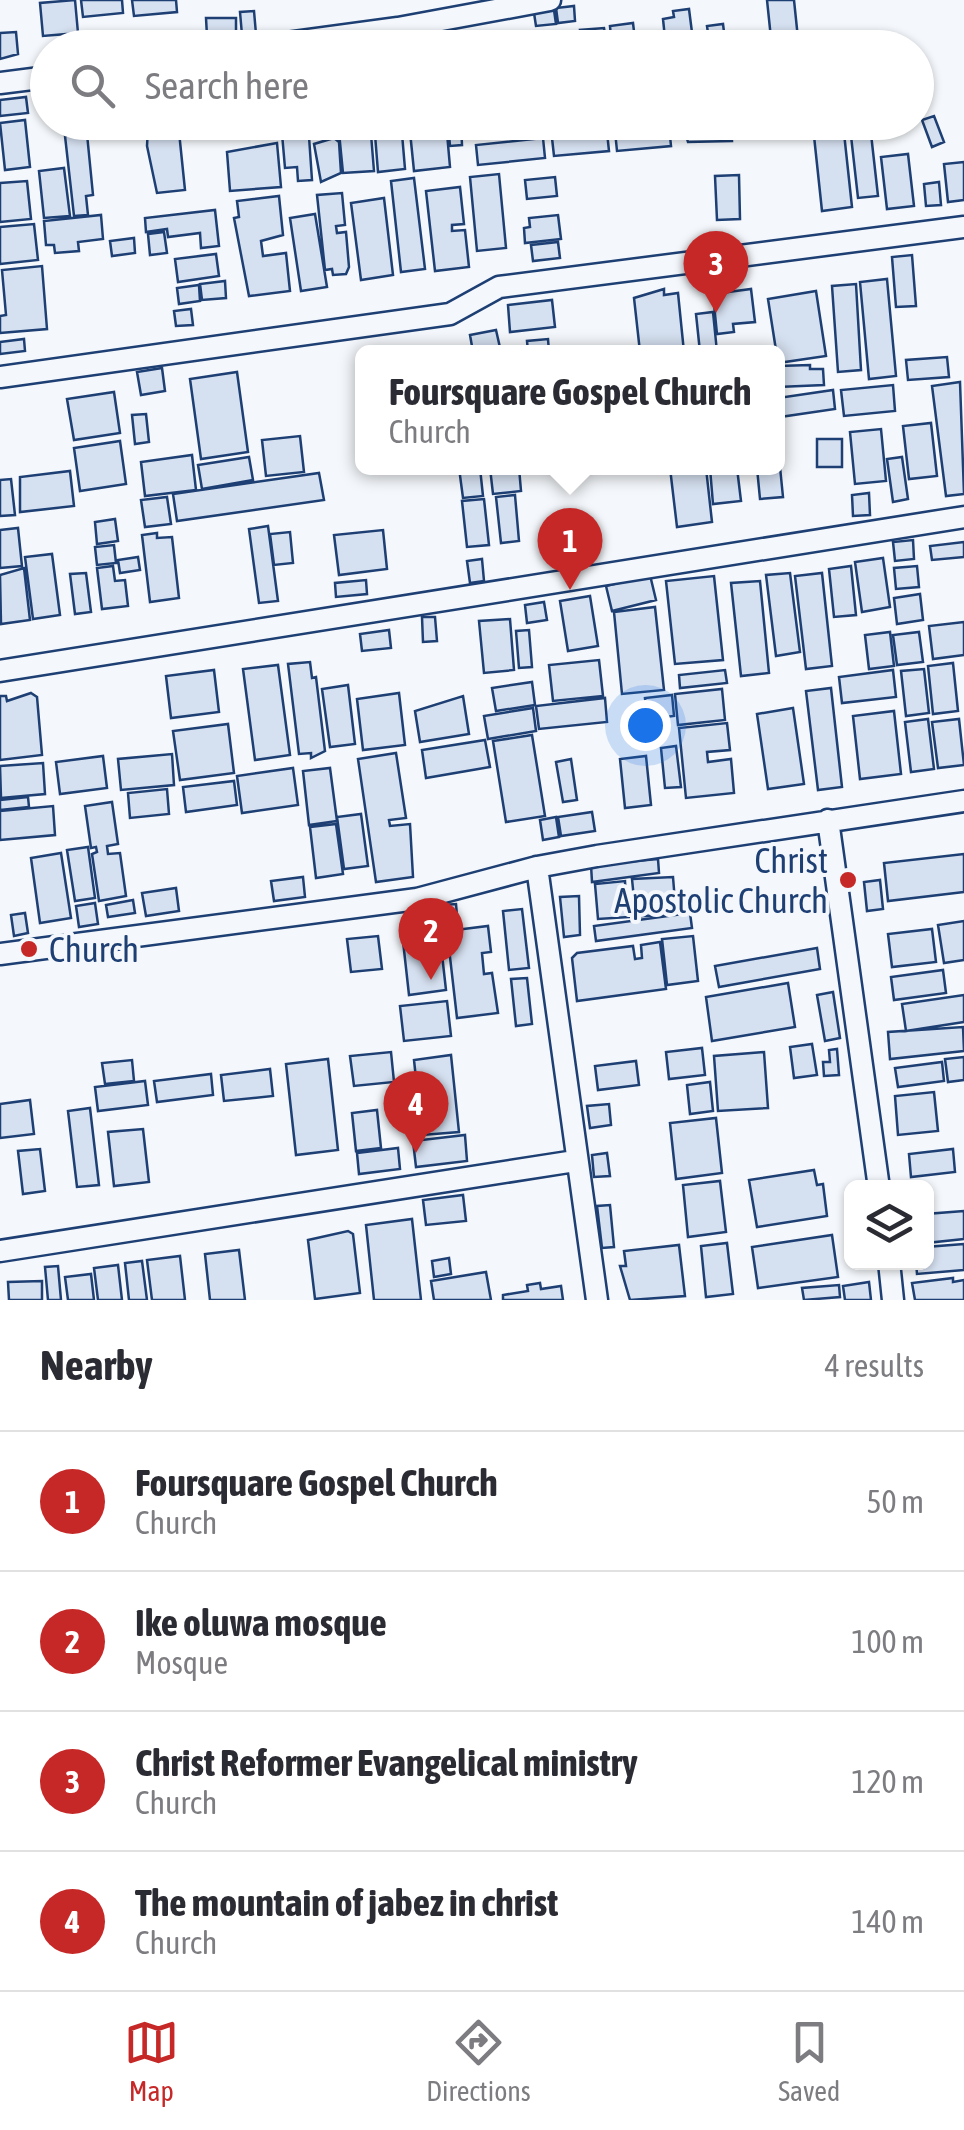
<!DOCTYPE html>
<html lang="en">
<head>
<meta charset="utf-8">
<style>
	body { margin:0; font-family:"Asap Condensed",sans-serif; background:#f2f2f3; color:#2b2b33 }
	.controls { position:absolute; right:30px; bottom:30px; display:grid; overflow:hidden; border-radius:15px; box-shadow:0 2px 8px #0004 }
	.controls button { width:90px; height:90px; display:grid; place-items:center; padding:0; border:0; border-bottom:2px solid #e1e1e2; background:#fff; color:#2b2b33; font:50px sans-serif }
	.you { position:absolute; left:645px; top:725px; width:35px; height:35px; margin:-25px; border:8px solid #fff; border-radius:50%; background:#1a73e8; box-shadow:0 0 0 15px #1a73e833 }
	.badge { display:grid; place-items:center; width:65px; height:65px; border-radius:50%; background:#c62828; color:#fff; font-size:32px; font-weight:700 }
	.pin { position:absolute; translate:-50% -82px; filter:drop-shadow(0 2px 5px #0008) }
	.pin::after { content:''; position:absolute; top:52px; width:35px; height:30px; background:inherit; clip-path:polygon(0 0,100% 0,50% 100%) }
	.popup { position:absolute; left:355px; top:345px; width:430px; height:130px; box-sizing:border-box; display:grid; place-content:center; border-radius:15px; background:#fff; filter:drop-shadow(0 2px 8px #0005); font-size:32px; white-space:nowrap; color:#7c7c81 }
	.popup b { font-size:38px; color:#2b2b33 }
	.popup::after { content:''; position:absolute; left:50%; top:100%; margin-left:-20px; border:20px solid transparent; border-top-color:#fff }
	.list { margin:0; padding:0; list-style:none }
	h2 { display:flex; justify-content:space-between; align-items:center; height:130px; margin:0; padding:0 40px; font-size:42px }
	h2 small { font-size:32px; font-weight:400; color:#7c7c81 }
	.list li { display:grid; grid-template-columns:65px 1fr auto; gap:30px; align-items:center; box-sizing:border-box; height:140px; padding:0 40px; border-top:2px solid #e1e1e2 }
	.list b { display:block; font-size:38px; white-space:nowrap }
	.list p { margin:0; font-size:32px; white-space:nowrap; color:#7c7c81 }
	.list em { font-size:32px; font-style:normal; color:#7c7c81 }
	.icon { flex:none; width:55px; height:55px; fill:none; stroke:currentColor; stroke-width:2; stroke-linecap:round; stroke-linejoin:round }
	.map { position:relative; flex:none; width:964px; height:1300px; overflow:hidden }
	.search { position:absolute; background:#fff; box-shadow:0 2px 8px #0004; left:30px; right:30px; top:30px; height:110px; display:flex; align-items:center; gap:25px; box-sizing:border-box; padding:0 35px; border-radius:55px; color:#7c7c81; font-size:38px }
	.sheet { height:690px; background:#fff }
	nav { display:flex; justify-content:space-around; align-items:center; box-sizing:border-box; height:140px; border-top:2px solid #e1e1e2; background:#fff; font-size:28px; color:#7c7c81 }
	nav a { display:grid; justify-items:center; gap:5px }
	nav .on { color:#c62828 }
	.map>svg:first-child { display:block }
	.building { fill:#d5e0f0; stroke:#1d3f73; stroke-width:2.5 }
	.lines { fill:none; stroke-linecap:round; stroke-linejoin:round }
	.minor-casing { stroke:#1d3f73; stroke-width:25 }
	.minor { stroke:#f4f7fb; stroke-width:20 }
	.poi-dot { fill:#c62828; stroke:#f4f7fb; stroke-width:4 }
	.labels { text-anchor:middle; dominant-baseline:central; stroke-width:8; stroke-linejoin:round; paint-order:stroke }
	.poi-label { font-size:35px; fill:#1d3f73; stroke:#f4f7fb; text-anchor:end }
</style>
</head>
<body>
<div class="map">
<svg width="964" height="1300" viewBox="0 0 964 1300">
	<rect width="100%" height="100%" fill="#f4f7fb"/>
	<path class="building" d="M75 0 78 33 43 36 40 3Z
		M81 0H122L123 13 83 17Z
		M132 0H176L177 12 134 16Z
		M767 0H794L799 48H772Z
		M574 6 575 21 558 23 556 8Z
		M689 9 694 48H666L663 19 674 17 673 11Z
		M554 10 556 24 536 26 534 13Z
		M254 11 256 34 242 35 240 12Z
		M206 18H236V36H207Z
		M633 23 636 48H612L610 26Z
		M723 24 726 48H697L696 34 708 33 707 26Z
		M604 28 607 48H582L580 30Z
		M16 32 18 54 0 59V33Z
		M111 33 112 48H86V35Z
		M26 97 28 113 0 116V100Z
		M934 116 944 142 932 147 922 120Z
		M25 120 30 167 5 170 0 123Z
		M155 122H178L185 190 157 193 147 146 148 128 155 127Z
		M281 122H308L312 180 298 181 297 167 285 168Z
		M338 122H370L374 171 343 173Z
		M374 122H401L405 169 378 172Z
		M409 122H446L450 167 414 171Z
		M448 122H461L462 145 450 146Z
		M484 122H516L517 129 485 132Z
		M682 122H731L732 141 688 142Z
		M757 122H802L803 133 759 138Z
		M870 125 878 196 858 198 850 127Z
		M669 126 671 146 617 151 615 131Z
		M607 132 609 151 554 156 552 138Z
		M844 133 852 207 822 211 814 136Z
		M87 134 93 195 86 196 88 215 74 216 65 136Z
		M334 138 339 142 341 173 321 182 314 144Z
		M543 138 545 158 478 165 476 145Z
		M277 143 281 187 230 191 227 152Z
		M908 154 914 206 887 209 881 157Z
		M964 162V200L948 202 944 164Z
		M64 168 70 216 44 218 39 171Z
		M499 174 506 248 477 251 470 177Z
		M739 175 740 219 717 220 715 176Z
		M555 177 557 196 527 199 525 180Z
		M414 178 425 269 401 272 391 181Z
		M27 181 31 219 0 222V183Z
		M939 182 941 205 926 206 924 184Z
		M460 187 464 224 452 225V231L465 230 469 267 435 271 426 191Z
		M342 193 345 225 336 226 337 233 346 232 349 267 346 274 333 275 332 269 325 270 317 195Z
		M279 196 283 235 261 241 263 256 286 253 290 291 249 296 234 218 239 217 237 201Z
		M384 198 393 275 361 280 351 203Z
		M215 210 219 246 201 248 200 233 168 237 167 229 146 232 145 218Z
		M315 214 327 287 301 291 290 218Z
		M101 215 103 239 78 242 79 251 55 253 54 245H46L44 221Z
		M558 215 561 239 525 243 524 228 530 227 529 218Z
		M34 224 38 260 0 264V227Z
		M164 232 167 253 150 255 148 234Z
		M134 238 135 253 112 256 110 241Z
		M558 242 560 258 533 261 531 245Z
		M216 254 219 276 178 282 175 259Z
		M912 255 916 306 896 307 892 257Z
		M42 266 47 329 0 333V316L6 315 2 270Z
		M887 279 896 376 869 379 860 282Z
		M225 281 226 298 202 300 200 284Z
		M856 284 861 370 838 372 832 286Z
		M199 285 200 301 179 304 177 288Z
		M664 289V295L678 293 684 352H640L634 298Z
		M751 289 755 322 733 324 734 332 717 334 713 294Z
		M816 291 826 356 778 363 768 299Z
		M552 300 555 327 510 332 508 305Z
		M191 309 193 325 176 326 174 311Z
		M713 312 717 352H700L696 314Z
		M496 330 501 352H473L470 335Z
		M24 339 25 351 0 354V342Z
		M548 339 549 352H528L527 341Z
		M947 357 949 377 908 380 906 360Z
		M810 365V369H823L824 385 778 387V366Z
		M162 368 165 391 141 395 137 372Z
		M237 372 248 452 201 459 190 379Z
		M960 382 964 494 946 496 932 386Z
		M893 385 895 411 844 416 841 390Z
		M833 390 835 409 780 417 778 398Z
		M114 392 120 433 74 440 67 399Z
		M146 414 149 442 135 444 132 415Z
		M931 423 937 476 909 479 903 426Z
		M881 429 886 481 855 484 850 432Z
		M300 436 304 472 266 476 262 440Z
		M817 439H842V467H817Z
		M120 441 126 484 80 491 74 448Z
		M192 455 196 490 145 496 141 462Z
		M249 457 253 480 202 489 198 465Z
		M779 457 783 497 760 499 757 468H778Z
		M902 457 908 499 893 502 887 459Z
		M459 468H480L483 496 463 498Z
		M490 468H519L521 491 493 494Z
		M670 468H706L712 522 677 527Z
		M710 468H737L741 501 713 504Z
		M70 471 74 506 20 512V477Z
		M319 473 324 500 177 521 173 494Z
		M11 479 15 515 0 516V480Z
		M869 493 870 515 853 516 852 495Z
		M515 495 519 541 501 543 496 497Z
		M167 497 171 524 145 527 141 500Z
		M484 499 489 545 467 547 462 501Z
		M115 519 118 541 97 544 95 522Z
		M268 526 278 601 259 603 249 529Z
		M18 528 22 566 0 568V530Z
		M383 530 387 569 339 575 334 535Z
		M290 532 293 563 274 565 270 534Z
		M157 533V538L172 537 179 598 150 602 142 535Z
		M913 540 914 559 895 561 893 542Z
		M964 542V557L932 560 930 546Z
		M114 545 116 563 97 565 95 547Z
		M52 554 60 615 33 619 25 557Z
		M138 557 140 570 120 573 118 560Z
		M883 558 890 607 862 612 855 562Z
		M482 559 484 581 470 583 467 561Z
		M113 566 115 581 125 580 128 606 102 609 97 568Z
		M851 566 856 615 834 617 829 569Z
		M917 566 919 587 896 589 894 568Z
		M24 568 30 620 1 624 0 575Z
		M86 573 91 612 75 614 70 574Z
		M790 573 800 652 776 656 766 575Z
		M822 573 832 666 806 669 795 576Z
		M650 575 656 600 612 611 606 586Z
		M714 576 723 660 675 664 666 581Z
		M366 580 367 594 336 597 335 583Z
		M760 581 769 673 741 676 731 583Z
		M920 594 923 620 897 624 894 598Z
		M590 596 598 646 568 651 560 601Z
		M544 602 547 620 527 623 525 605Z
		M655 607 664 690 622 694 614 612Z
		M422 617H435L437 641 423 642Z
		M510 619 514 670 484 673 479 621Z
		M964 622V655L933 659 929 626Z
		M389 630 391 648 362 651 360 634Z
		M529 630 532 667 519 668 516 631Z
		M890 632 894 666 869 669 865 635Z
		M919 632 923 662 897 665 893 635Z
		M599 660 603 696 553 701 549 665Z
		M310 662 312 678 316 677 325 751 311 758V753L299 754 288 664Z
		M953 663 958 711 933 714 928 666Z
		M278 665 290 755 255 760 243 669Z
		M924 669 929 713 906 716 901 671Z
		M214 670 219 712 171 718 166 676Z
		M725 670 727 683 680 688 679 675Z
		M893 670 896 697 842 703 839 677Z
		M532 682 535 705 496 711 492 688Z
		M348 685 355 744 330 747 322 689Z
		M831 688 842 787 818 790 806 691Z
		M722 689 725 720 678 725 675 694Z
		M31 693 37 697 42 755 0 760V696H6L7 701Z
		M399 693 405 745 363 750 357 699Z
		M672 695 674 716 647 719 645 698Z
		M463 696 469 734 420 742 415 711Z
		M605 698 607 722 539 729 536 706Z
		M533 708 536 731 488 739 484 716Z
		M793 708 804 784 768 789 757 714Z
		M894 711 901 774 860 779 853 716Z
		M928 719 934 769 911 772 905 722Z
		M959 719 964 765 938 768 932 722Z
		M727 723 730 750 707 752 708 762 731 759 734 793 686 798 679 728Z
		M228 724 234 773 180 780 173 731Z
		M532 735 545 816 506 822 493 741Z
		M485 740 490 767 426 778 422 750Z
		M676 746 681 787 665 788 661 748Z
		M396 753 406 818 389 820 390 826 410 824 413 877 376 882 358 759Z
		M172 754 174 785 121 790 118 759Z
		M103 756 107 788 60 794 56 762Z
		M646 756 651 805 625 808 620 759Z
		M571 759 577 800 563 802 556 762Z
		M43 763 45 794 1 798 0 766Z
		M293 768 298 805 242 813 237 776Z
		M330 768 337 821 309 825 303 771Z
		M234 781 237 805 186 812 183 787Z
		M167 789 169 814 130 818 128 793Z
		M28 797 29 807 0 810V800Z
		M112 802 118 844 107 846 108 854 120 853 126 896 99 901 92 854 97 852 96 847 91 848 85 806Z
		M53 806 55 835 0 840V811Z
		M592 812 595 831 561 836 558 817Z
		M361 814 368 866 344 869 337 817Z
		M556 817 559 837 543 840 540 820Z
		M336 824 343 874 316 878 310 827Z
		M88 847 95 898 75 901 67 850Z
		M61 853 71 918 40 923 31 858Z
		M964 854V892L888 901 884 863Z
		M658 859 659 873 592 882 591 865Z
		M303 877 305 897 274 901 271 881Z
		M673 877 676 914 598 919 595 884 625 881 626 900 634 899 632 879Z
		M880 880 883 909 867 911 864 882Z
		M176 888 179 911 146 916 142 893Z
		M579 896 580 935 564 937 560 897Z
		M133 900 135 913 108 917 106 905Z
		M95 903 98 924 79 927 76 906Z
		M456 904 458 927 446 928 444 905Z
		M522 909 529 968 509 970 503 911Z
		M25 913 28 933 14 936 11 915Z
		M690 913 692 928 596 941 594 926Z
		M964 921V960L944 963 938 925Z
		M488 926 491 952 482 953 484 974 492 973 498 1013 457 1018 447 931Z
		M439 928 446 990 409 995 402 932Z
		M932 929 936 962 892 967 888 934Z
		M378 936 382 969 351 972 347 939Z
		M693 936 698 981 667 985 662 939Z
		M660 942 666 989 577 1001 572 958 577 953 633 946 635 959 642 958 641 945Z
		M817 948 820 969 719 987 715 966Z
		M943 970 946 993 894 1000 891 977Z
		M527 978 532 1024 516 1026 511 979Z
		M788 983 795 1027 712 1041 706 997Z
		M833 992 840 1038 825 1041 817 995Z
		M964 995V1022L906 1031 902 1004Z
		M447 1001 451 1036 404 1041 400 1006Z
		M963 1027 964 1051 890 1059 888 1032Z
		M812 1044 817 1075 794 1078 790 1047Z
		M702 1048 705 1075 669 1079 666 1052Z
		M837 1049 839 1075 824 1076 823 1062H830L829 1050Z
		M391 1052 394 1082 354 1086 350 1056Z
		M764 1052 768 1108 718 1111 714 1056Z
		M451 1055 459 1132 422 1135 414 1060Z
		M964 1057V1080L948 1082 945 1059Z
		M328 1059 338 1150 296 1155 286 1064Z
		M132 1060 134 1081 105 1084 102 1063Z
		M636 1061 639 1085 598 1090 595 1066Z
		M942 1062 944 1081 898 1087 895 1068Z
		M270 1069 273 1096 224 1101 221 1075Z
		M211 1074 213 1095 157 1102 154 1081Z
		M145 1081 148 1105 98 1111 95 1087Z
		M710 1082 713 1111 690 1114 687 1085Z
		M934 1092 938 1131 898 1135 895 1096Z
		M30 1100 34 1134 0 1138V1104Z
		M609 1104 611 1125 590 1128 587 1106Z
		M90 1108 99 1185 77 1187 68 1111Z
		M377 1110 381 1148 356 1151 352 1113Z
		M716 1118 722 1173 676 1179 670 1123Z
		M143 1129 149 1182 114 1186 108 1132Z
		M465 1135 467 1161 416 1167 413 1141Z
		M398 1148 400 1169 359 1174 357 1153Z
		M40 1149 45 1191 23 1194 18 1151Z
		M953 1149 955 1172 911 1177 909 1154Z
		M607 1153 610 1176 594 1177 592 1155Z
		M814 1170 817 1185 823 1184 827 1216 757 1227 749 1180Z
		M720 1181 726 1232 688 1237 683 1185Z
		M463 1195 466 1221 426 1225 423 1200Z
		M610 1205 614 1247 602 1248 597 1206Z
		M964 1211V1239L926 1243V1214Z
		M412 1219 421 1300H374L366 1225Z
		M348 1231 353 1234 360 1293 315 1299 308 1240Z
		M832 1235 838 1277 758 1288 752 1247Z
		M727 1243 733 1294 706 1297 701 1246Z
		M964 1244V1270L917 1274 916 1262H926V1247Z
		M679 1245 685 1296 630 1300 620 1266H626L624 1251Z
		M239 1250 245 1300H210L205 1254Z
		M180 1256 185 1300H152L147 1260Z
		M449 1258 451 1274 434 1277 432 1261Z
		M142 1261 147 1300H129L125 1263Z
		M118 1265 122 1300H98L94 1268Z
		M58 1266 61 1300H48L45 1267Z
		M486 1272 491 1300H434L431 1281Z
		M91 1274 94 1300H68L65 1277Z
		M953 1278V1282L964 1280V1300H915L912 1283Z
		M42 1281V1300H9L8 1282Z
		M869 1282 871 1300H845L843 1286Z
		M540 1283 541 1289 561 1286 563 1300H503V1295L528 1291 527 1285Z
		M839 1285 840 1297 804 1300 802 1288Z"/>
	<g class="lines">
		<defs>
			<path id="minor" d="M249 48 398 28 550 0
				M0 83 48 77
				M0 377 450 314 499 287 964 227
				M0 671 964 517
				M828 820 879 1188
				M537 867 597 1300
				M0 954 417 899 537 867 597 856 964 801
				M0 1251 575 1161
				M889 1262 893 1300"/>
		</defs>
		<use href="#minor" class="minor-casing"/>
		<use href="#minor" class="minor"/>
	</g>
	<g class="poi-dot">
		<circle cx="848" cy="880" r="10"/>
		<circle cx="29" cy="949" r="10"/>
	</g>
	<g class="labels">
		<g class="poi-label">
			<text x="828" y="860">Christ<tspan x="828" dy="40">Apostolic Church</tspan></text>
			<text x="49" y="949" text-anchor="start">Church</text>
		</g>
	</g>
</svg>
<div class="controls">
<button><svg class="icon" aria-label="layers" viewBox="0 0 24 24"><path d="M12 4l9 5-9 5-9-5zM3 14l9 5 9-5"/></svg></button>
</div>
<div class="you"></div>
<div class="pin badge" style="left:570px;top:590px">1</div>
<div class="popup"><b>Foursquare Gospel Church</b>Church</div>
<div class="pin badge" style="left:431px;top:980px">2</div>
<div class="pin badge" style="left:716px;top:313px">3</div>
<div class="pin badge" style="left:416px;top:1153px">4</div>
<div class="search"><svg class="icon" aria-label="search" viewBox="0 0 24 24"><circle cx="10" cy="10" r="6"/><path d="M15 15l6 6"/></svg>Search here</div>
</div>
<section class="sheet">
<h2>Nearby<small>4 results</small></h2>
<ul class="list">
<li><span class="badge">1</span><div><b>Foursquare Gospel Church</b><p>Church</p></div><em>50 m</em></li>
<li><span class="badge">2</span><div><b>Ike oluwa mosque</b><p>Mosque</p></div><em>100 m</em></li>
<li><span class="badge">3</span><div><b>Christ Reformer Evangelical ministry</b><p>Church</p></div><em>120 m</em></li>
<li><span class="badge">4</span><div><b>The mountain of jabez in christ</b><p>Church</p></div><em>140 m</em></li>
</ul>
</section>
<nav>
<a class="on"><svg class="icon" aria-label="map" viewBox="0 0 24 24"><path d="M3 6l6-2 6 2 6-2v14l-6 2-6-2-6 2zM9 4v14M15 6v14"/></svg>Map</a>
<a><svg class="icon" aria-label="directions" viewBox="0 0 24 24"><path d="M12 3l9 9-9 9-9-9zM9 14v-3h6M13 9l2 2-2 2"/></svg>Directions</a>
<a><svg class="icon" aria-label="saved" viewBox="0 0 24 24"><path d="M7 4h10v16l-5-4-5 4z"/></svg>Saved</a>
</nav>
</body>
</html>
